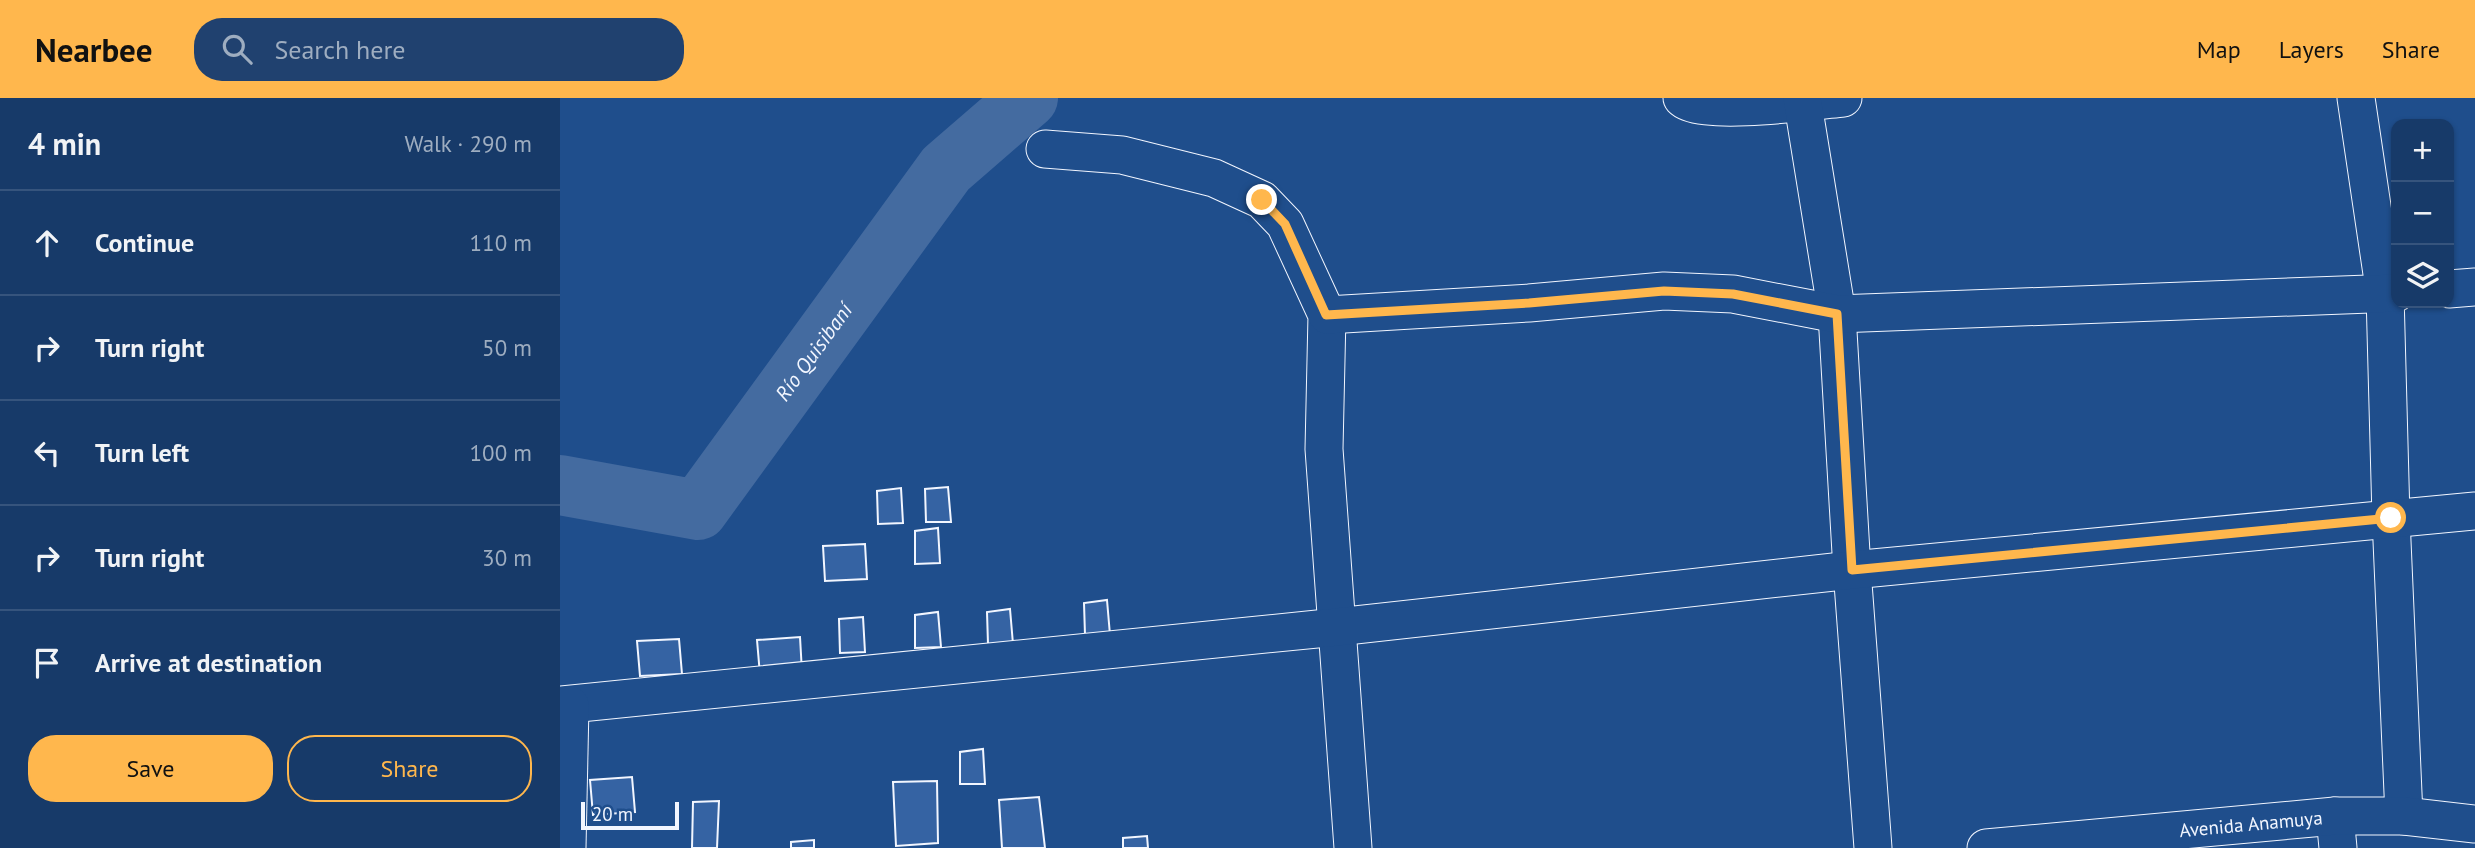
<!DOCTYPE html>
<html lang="en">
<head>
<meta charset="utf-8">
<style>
	body { margin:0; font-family:"PT Sans",sans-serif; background:#20416f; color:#f1f3f6 }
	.controls { position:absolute; right:21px; top:21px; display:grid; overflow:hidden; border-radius:14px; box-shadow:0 2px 5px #0004 }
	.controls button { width:63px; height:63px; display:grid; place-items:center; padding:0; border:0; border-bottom:2px solid #36547d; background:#173a69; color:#f1f3f6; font:35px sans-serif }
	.scale { position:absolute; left:21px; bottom:18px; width:98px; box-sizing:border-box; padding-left:7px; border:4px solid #f2f6ff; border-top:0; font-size:19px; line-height:24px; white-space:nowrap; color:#f2f6ff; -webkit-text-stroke:5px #1f4e8c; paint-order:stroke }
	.stop { position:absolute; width:21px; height:21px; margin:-16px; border:5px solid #ffb74d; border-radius:50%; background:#fff }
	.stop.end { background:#ffb74d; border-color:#fff; box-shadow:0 2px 7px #0008 }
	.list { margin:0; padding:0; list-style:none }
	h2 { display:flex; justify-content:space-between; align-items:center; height:91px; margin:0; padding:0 28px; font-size:30px }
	h2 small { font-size:23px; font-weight:400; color:#9eadc0 }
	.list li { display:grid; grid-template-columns:46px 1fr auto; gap:21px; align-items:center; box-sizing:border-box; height:105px; padding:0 28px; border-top:2px solid #36547d }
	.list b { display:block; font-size:26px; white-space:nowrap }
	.list em { font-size:23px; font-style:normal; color:#9eadc0 }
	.actions { display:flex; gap:14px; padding:21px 28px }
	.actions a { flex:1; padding:16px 0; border:2px solid #ffb74d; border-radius:28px; text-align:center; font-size:24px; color:#ffb74d }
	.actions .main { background:#ffb74d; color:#111 }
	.icon { flex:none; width:38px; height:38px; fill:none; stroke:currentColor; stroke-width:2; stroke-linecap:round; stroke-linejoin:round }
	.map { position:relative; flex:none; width:1915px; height:750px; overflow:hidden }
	header { display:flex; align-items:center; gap:42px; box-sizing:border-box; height:98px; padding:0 35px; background:#ffb74d; color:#111 }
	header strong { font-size:33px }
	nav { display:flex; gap:38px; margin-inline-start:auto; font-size:24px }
	.search { width:490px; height:63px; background:#20416f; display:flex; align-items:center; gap:18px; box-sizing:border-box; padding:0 24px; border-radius:28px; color:#9eadc0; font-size:26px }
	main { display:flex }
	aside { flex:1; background:#173a69 }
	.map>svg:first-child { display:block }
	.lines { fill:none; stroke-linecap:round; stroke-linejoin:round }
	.river { stroke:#446ba0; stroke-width:60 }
	.building { fill:#3563a3; stroke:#f2f6ff; stroke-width:2 }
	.minor-casing { stroke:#f2f6ff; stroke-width:39 }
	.minor { stroke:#1f4e8c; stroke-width:37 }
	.route { stroke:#ffb74d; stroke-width:9 }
	.labels { text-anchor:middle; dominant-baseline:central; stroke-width:5; stroke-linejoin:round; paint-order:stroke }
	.street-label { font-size:19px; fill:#f2f6ff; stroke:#1f4e8c }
	.water-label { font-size:21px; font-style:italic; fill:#f2f6ff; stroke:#1f4e8c }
</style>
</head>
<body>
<header>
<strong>Nearbee</strong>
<div class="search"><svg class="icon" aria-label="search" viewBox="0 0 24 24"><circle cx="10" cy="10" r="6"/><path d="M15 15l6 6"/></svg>Search here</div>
<nav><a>Map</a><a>Layers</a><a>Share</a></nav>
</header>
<main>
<aside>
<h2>4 min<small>Walk · 290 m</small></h2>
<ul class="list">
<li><svg class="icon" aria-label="ahead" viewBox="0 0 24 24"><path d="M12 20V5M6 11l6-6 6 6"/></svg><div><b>Continue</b></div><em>110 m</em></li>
<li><svg class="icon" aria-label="right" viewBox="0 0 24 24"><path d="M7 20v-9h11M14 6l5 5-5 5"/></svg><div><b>Turn right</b></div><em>50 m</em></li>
<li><svg class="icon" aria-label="left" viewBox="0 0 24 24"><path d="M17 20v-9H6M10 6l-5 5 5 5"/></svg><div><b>Turn left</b></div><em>100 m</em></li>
<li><svg class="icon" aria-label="right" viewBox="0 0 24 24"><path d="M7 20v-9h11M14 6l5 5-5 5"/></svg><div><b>Turn right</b></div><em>30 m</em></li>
<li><svg class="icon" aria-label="arrive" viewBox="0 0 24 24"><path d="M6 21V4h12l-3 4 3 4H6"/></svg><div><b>Arrive at destination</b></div></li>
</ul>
<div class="actions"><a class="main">Save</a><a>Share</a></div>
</aside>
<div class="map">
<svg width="1915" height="750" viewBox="0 0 1915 750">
	<rect width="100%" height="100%" fill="#1f4e8c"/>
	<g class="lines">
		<path class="river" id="s1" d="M0 387 138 412 386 71 468 0"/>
	</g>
	<path class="building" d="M388 389 391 424H366L365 391Z
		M341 390 343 425 318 426 317 393Z
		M378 430 380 465 355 466V433Z
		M305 446 307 481 265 483 263 448Z
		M547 502 550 537H525L524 505Z
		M450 511 453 546H428L427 514Z
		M378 514 381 549 355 550V517Z
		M303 519 305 554 280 555 279 521Z
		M240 539 242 574 200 577 197 542Z
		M119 541 122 576 80 578 77 543Z
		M423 651 425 686H400V654Z
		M72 679 75 714 33 717 30 682Z
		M377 683 378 745 336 748 333 684Z
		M479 699 485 750H442L439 702Z
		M159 703 157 750H132L133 704Z
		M587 738 588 750H563V740Z
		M254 742V750H231V744Z"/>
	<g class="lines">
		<defs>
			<g id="minor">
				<path d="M1122 0C1140 19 1254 3 1283 0"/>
				<path d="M1242 0 1277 216 1292 472 1313 750"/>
				<path d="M1796 0 1825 196 1831 420 1844 718"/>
				<path d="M485 51 562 57 654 80 702 102 725 126 767 217 764 351 793 750"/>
				<path d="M1889 191 1915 189"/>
				<path d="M767 217 969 205 1104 193 1173 196 1277 216 1836 195"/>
				<path d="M0 607 777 529 1292 472 1915 413"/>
				<path d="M1775 718 1778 750"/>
				<path d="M7 750 10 607"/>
				<path id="s2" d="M1426 750 1775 718H1844L1915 726"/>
			</g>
		</defs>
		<use href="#minor" class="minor-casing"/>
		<use href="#minor" class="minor"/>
	</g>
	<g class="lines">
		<path class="route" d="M702 102 725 126 766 217 969 205 1104 193 1173 196 1277 216 1292 472 1831 420"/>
	</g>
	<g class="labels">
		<g class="street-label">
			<text stroke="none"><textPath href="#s2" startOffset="266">Avenida Anamuya</textPath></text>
		</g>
		<g class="water-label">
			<text stroke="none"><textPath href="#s1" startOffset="336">Río Quisibaní</textPath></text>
		</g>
	</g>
</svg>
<div class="controls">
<button>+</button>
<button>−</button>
<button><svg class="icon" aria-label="layers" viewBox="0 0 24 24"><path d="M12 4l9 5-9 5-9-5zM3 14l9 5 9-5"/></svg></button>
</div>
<div class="scale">20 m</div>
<div class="stop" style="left:1831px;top:420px"></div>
<div class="stop end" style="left:702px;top:102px"></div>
</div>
</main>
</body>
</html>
